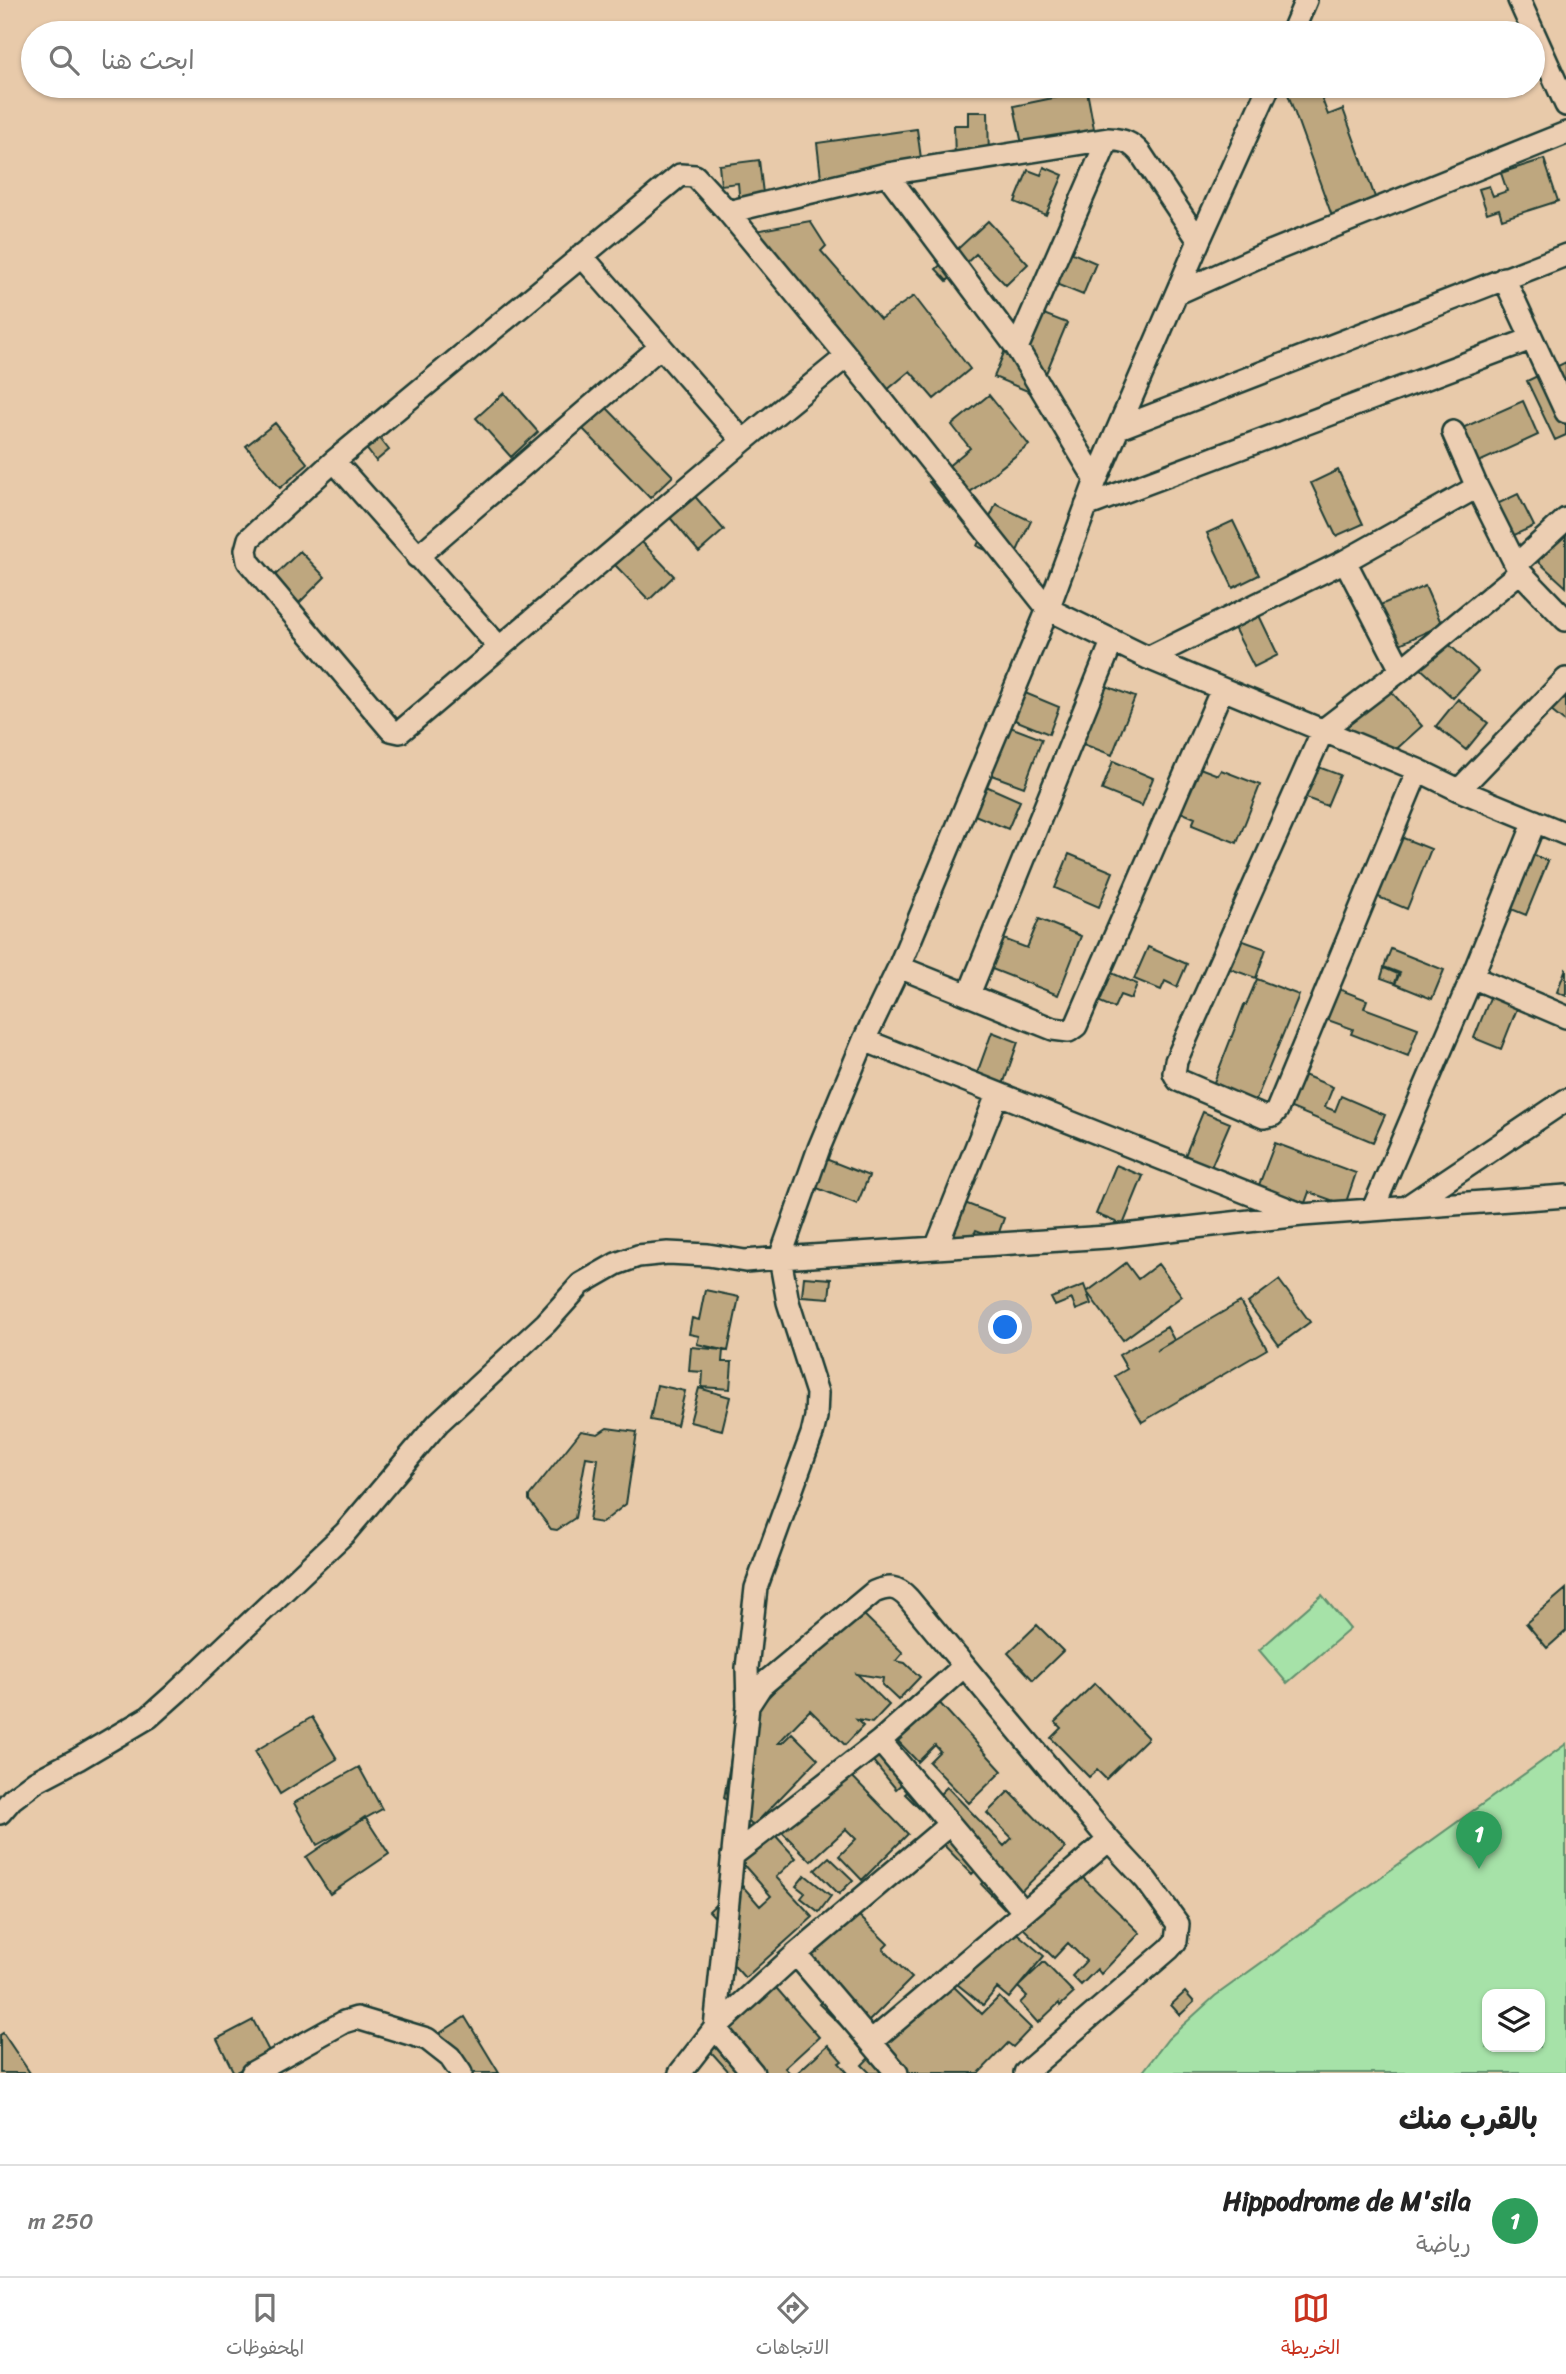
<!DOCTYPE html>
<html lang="ar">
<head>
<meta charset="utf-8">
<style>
	body { margin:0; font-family:Sriracha,"Playpen Sans Arabic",sans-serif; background:#f2f2f2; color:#222; direction:rtl }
	.controls { position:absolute; right:21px; bottom:21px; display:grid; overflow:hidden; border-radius:14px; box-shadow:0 2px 5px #0004 }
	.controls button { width:63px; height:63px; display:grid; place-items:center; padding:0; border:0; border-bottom:2px solid #e0e0e0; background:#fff; color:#222; font:35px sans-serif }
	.you { position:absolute; left:1006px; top:1328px; width:24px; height:24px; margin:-18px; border:5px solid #fff; border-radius:50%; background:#1a73e8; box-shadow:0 0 0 10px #1a73e833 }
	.badge { display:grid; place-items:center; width:46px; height:46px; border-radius:50%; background:#c8321e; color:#fff; font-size:23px; font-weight:700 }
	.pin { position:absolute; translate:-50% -58px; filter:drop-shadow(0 2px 4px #0008) }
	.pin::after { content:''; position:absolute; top:37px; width:24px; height:21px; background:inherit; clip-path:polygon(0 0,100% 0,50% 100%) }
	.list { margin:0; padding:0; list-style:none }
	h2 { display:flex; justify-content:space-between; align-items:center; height:91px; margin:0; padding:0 28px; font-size:30px }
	h2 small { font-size:23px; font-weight:400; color:#767676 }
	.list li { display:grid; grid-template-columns:46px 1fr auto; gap:21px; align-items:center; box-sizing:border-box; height:112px; padding:0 28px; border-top:2px solid #e0e0e0 }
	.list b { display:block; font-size:26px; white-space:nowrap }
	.list p { margin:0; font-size:23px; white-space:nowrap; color:#767676 }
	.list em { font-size:23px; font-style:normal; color:#767676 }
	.icon { flex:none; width:38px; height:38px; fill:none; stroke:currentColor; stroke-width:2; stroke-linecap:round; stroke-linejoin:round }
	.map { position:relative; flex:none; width:1566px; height:2073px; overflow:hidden; direction:ltr }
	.search { position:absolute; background:#fff; box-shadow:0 2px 5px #0004; left:21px; right:21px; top:21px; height:77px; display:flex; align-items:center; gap:18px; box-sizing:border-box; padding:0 24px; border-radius:38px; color:#767676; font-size:26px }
	.sheet { height:203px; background:#fff }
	nav { display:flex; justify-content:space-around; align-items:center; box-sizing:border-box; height:98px; border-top:2px solid #e0e0e0; background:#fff; font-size:19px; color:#767676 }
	nav a { display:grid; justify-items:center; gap:4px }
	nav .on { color:#c8321e }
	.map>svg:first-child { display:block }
	.green { fill:#a6e2a8; stroke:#62906e; stroke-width:2; fill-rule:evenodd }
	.building { fill:#bea77f; stroke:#1f3d34; stroke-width:2 }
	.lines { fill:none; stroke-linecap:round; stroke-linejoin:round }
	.minor-casing { stroke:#1f3d34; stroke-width:26 }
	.minor { stroke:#ecceb2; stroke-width:21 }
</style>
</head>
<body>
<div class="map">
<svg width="1566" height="2073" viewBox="0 0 1566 2073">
	<rect width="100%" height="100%" fill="#e8caaa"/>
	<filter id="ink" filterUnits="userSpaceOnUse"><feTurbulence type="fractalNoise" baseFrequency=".0143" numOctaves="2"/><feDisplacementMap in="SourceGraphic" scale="14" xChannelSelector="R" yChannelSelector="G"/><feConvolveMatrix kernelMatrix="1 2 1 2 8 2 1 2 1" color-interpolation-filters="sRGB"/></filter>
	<g filter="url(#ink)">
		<path class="green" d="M1322 1595 1350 1629 1287 1683 1259 1650Z
			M1566 1744V2073H1142L1168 2039 1215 1996ZM1487 1994H1540V2047H1487Z"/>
		<path class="building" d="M1285 86H1325L1329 97 1322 99 1328 115 1343 109 1376 200 1332 216Z
			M1087 91 1095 134 1023 149 1014 106Z
			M968 112H988L989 159 955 160 954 125H968Z
			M917 129 923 173 822 186 817 143Z
			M1544 159 1558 201 1502 219 1499 209 1487 213 1479 189 1489 186 1493 196 1507 191 1501 173Z
			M759 160 764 202 740 205 738 183 721 185 719 165Z
			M1044 167 1063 175 1046 215 1015 202 1028 170 1041 175Z
			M810 221 826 246 821 251 880 319 914 296 970 369 934 399 910 371 880 396 750 232Z
			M988 221 1028 264 1006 285 976 254 947 281 936 269Z
			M1054 245 1096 263 1083 295 1041 278Z
			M1023 306 1067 323 1037 395 994 377Z
			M1566 362V435L1555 440 1527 381Z
			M504 393 538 432 511 457 476 418Z
			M989 395 1029 445 950 508 929 482 970 448 952 425Z
			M1523 401 1538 435 1457 472 1442 437Z
			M605 406 673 476 650 498 582 428Z
			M275 423 308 464 280 488 246 446Z
			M378 436 389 450 376 461 365 447Z
			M1338 470 1363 524 1336 536 1311 483Z
			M692 493 724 530 699 552 667 514Z
			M1518 494 1534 526 1493 545 1478 513Z
			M996 504 1031 521 1012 562 977 546Z
			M1233 521 1259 575 1233 588 1207 533Z
			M1554 525 1566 536V587L1529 553Z
			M641 541 674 576 649 600 615 565Z
			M300 551 325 577 291 611 265 585Z
			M1425 586 1442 625 1391 648 1373 608Z
			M1255 607 1278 655 1254 667 1230 620Z
			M1443 639 1478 671 1453 698 1418 666Z
			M1090 680 1135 697 1112 755 1067 738Z
			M1013 688 1059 707 1049 734 1003 715Z
			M1388 688 1422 726 1392 753 1335 727Z
			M1566 691V723L1545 706Z
			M1458 699 1488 723 1466 750 1436 726Z
			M997 722 1042 739 1024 787 986 773Z
			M1297 759 1340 775 1327 806 1285 790Z
			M1113 761 1153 778 1142 806 1102 790Z
			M1184 762 1218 775 1221 770 1260 785 1237 843 1192 825 1195 818 1166 806Z
			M977 782 1020 801 1008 829 965 811Z
			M1388 832 1431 849 1407 909 1364 891Z
			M1521 850 1548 861 1526 915 1499 904Z
			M1069 854 1113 872 1099 907 1055 888Z
			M1039 919 1081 936 1058 995 974 962 986 932 1027 948Z
			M1221 933 1266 949 1256 978 1210 962Z
			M1148 947 1187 964 1177 987 1165 981 1161 990 1134 979Z
			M1391 949 1444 970 1432 999 1395 984 1400 973 1384 967Z
			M1098 967 1137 984 1131 999 1120 995 1114 1008 1086 996Z
			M1384 968 1398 974 1395 983 1381 978Z
			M1566 968V996L1557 992Z
			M1257 979 1299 995 1251 1112 1209 1095 1244 1005H1246Z
			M1323 983 1367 1000 1364 1008 1418 1028 1408 1056 1351 1034 1353 1029 1311 1014Z
			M1493 990 1520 1001 1501 1049 1474 1038Z
			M992 1032 1018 1042 998 1099 971 1090Z
			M1292 1070 1333 1087 1325 1107 1335 1111 1341 1096 1385 1115 1373 1142 1279 1103Z
			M1203 1112 1230 1123 1205 1181 1179 1170Z
			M1275 1143 1356 1173 1345 1205 1309 1192 1305 1203 1291 1198 1286 1211 1254 1198Z
			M813 1154 869 1176 857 1204 802 1182Z
			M1116 1165 1143 1176 1123 1225 1096 1214Z
			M949 1197 1004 1218 997 1238 976 1230 969 1246 935 1233Z
			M1126 1263 1138 1279 1158 1264 1182 1296 1123 1340 1087 1292Z
			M804 1277 831 1279 829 1298 802 1296Z
			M1279 1280 1310 1322 1279 1345 1248 1303Z
			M1084 1285 1091 1304 1076 1310 1072 1299 1055 1306 1051 1298Z
			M705 1290 739 1297 728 1351 697 1344 699 1336 689 1334 692 1318 699 1320Z
			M1240 1302 1267 1349 1142 1422 1115 1376 1127 1369 1119 1355 1167 1327 1174 1340 1156 1351Z
			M691 1347 723 1350 722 1362H732L730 1389 702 1387 703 1372 689 1371Z
			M657 1385 685 1391 677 1425 650 1420Z
			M699 1388 730 1397 722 1430 690 1422Z
			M607 1428 637 1432 626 1504 602 1523 589 1521 598 1459 586 1457 575 1518 557 1530 551 1529 529 1500V1496L581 1431 598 1434Z
			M1566 1589V1631L1547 1648 1526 1623Z
			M856 1607 903 1653 896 1661 905 1663 920 1677 898 1700 882 1685 883 1678 857 1674 889 1705 872 1723 857 1720 863 1726 845 1745 810 1710 778 1743H782L792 1733 818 1759 753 1826 724 1798 736 1730Z
			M1037 1625 1063 1651 1033 1680 1008 1653Z
			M1095 1683 1148 1738 1106 1779 1097 1770 1089 1777 1051 1738 1061 1728 1055 1722Z
			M935 1698 1002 1771 969 1803 929 1762 940 1751 935 1745 918 1762 894 1737Z
			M312 1717 337 1759 280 1794 255 1751Z
			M891 1736 918 1770 896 1789 868 1755Z
			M359 1767 382 1809 317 1845 294 1803Z
			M846 1770 908 1834 862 1880 839 1856 856 1839 846 1829 811 1861 781 1831Z
			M916 1784 933 1801 947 1787 1004 1846 1012 1838 987 1813 1009 1791 1065 1848 1004 1908 981 1884 999 1866 990 1856 972 1874 932 1833 942 1823 925 1806 921 1810 905 1794Z
			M365 1817 389 1854 330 1894 306 1857Z
			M774 1834 796 1858 776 1877 813 1917 745 1978 720 1950 734 1938 709 1911 739 1882 760 1906 771 1896 742 1863Z
			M829 1857 853 1880 839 1894 815 1870Z
			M1076 1871 1140 1933 1101 1974 1097 1969 1081 1985 1072 1976 1086 1961 1068 1943 1054 1958 1022 1927Z
			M805 1875 831 1896 819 1912 801 1898 805 1893 796 1886Z
			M853 1910 888 1944 883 1949 912 1978 853 2037 819 2004 827 1997 797 1967Z
			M1006 1924 1044 1956 1009 1998 997 1988 983 2005 957 1984Z
			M1044 1962 1074 1993 1060 2006 1059 2003 1038 2023 1020 2003 1027 1996 1018 1987Z
			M946 1979 982 2014 999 1997 1031 2028 1013 2047 1008 2043 979 2073H870L862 2065Z
			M771 1982 819 2037 785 2068 790 2073H730L703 2043Z
			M1185 1992 1194 2002 1180 2015 1171 2005Z
			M465 2017 499 2073H456L434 2037Z
			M253 2020 271 2055 234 2073 217 2039Z
			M3 2033 30 2073H0V2035Z
			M828 2045 842 2061 839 2063 848 2073H797Z"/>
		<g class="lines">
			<defs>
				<path id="minor" d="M1519 0 1566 105
					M1292 33 1306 0
					M887 174 1017 348 1096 480
					M728 212 887 174 1108 139C1124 140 1131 142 1141 154L1199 241 1096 480 1048 609 899 967 864 1040 819 1148 780 1258 1107 1237 1302 1215 1566 1196
					M1199 241 1269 86
					M581 255 743 441
					M1504 278 1566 412
					M1178 293 1265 254 1566 133
					M1017 348 1108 139
					M847 356 743 441 400 732 391 730 248 561 246 550 249 539 334 461 680 175 695 176 728 212 847 356 1048 609 1148 658 1418 770 1459 790 1566 834
					M1119 428 1566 255
					M1453 432 1477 487 1516 565
					M334 461 499 647
					M1086 506 1531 339
					M417 557 660 347
					M1345 561 1477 487
					M1520 572 1566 620
					M1148 658 1345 561 1401 670
					M1418 770 1277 1110 1273 1115 1264 1117 1178 1080 1174 1073 1176 1061 1323 730 1401 670 1520 572 1516 565 1566 519
					M1459 790 1566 679
					M899 967 1053 1029 1069 1031 1076 1026 1222 689
					M1472 977 1566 1017
					M969 994 1112 642
					M864 1040 1298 1213
					M1408 1206 1566 1100
					M1373 1209 1472 977 1535 821
					M936 1248 997 1095
					M880 1741 1024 1912
					M0 1813 12 1799 36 1781 78 1759 149 1717 177 1692 345 1533 438 1423 546 1323 581 1284 616 1264 638 1256 668 1253 708 1255 745 1261 780 1258 788 1302 817 1393 816 1417 812 1434 756 1588 747 1668 748 1706
					M732 1856 880 1741 963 1667
					M796 1954 897 2073
					M871 2042 1109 1840
					M252 2073 344 2022 357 2018 427 2039 450 2057 461 2073
					M680 2073 715 2028 796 1954 950 1824
					M753 2073 715 2028 748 1706 761 1686 874 1592C889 1586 897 1586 908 1598L1109 1840 1146 1880 1178 1924 1176 1941 1169 1949 1025 2073"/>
			</defs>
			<use href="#minor" class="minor-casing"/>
			<use href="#minor" class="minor"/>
		</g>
	</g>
</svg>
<div class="controls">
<button><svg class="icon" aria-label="layers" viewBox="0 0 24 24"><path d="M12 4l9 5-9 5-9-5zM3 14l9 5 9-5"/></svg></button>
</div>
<div class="you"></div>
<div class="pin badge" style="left:1479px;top:1869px;background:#2e9e5b">1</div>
<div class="search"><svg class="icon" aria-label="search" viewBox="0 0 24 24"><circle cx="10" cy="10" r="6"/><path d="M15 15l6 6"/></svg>ابحث هنا</div>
</div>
<section class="sheet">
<h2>بالقرب منك<small></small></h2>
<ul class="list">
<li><span class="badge" style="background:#2e9e5b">1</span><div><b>Hippodrome de M'sila</b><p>رياضة</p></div><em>250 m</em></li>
</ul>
</section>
<nav>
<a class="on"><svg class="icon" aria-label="map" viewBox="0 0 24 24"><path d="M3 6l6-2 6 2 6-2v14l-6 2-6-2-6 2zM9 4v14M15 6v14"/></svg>الخريطة</a>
<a><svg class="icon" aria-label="directions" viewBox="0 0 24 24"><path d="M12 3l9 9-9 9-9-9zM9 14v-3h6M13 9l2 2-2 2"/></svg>الاتجاهات</a>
<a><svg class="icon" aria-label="saved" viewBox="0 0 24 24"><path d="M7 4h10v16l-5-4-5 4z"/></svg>المحفوظات</a>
</nav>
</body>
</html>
